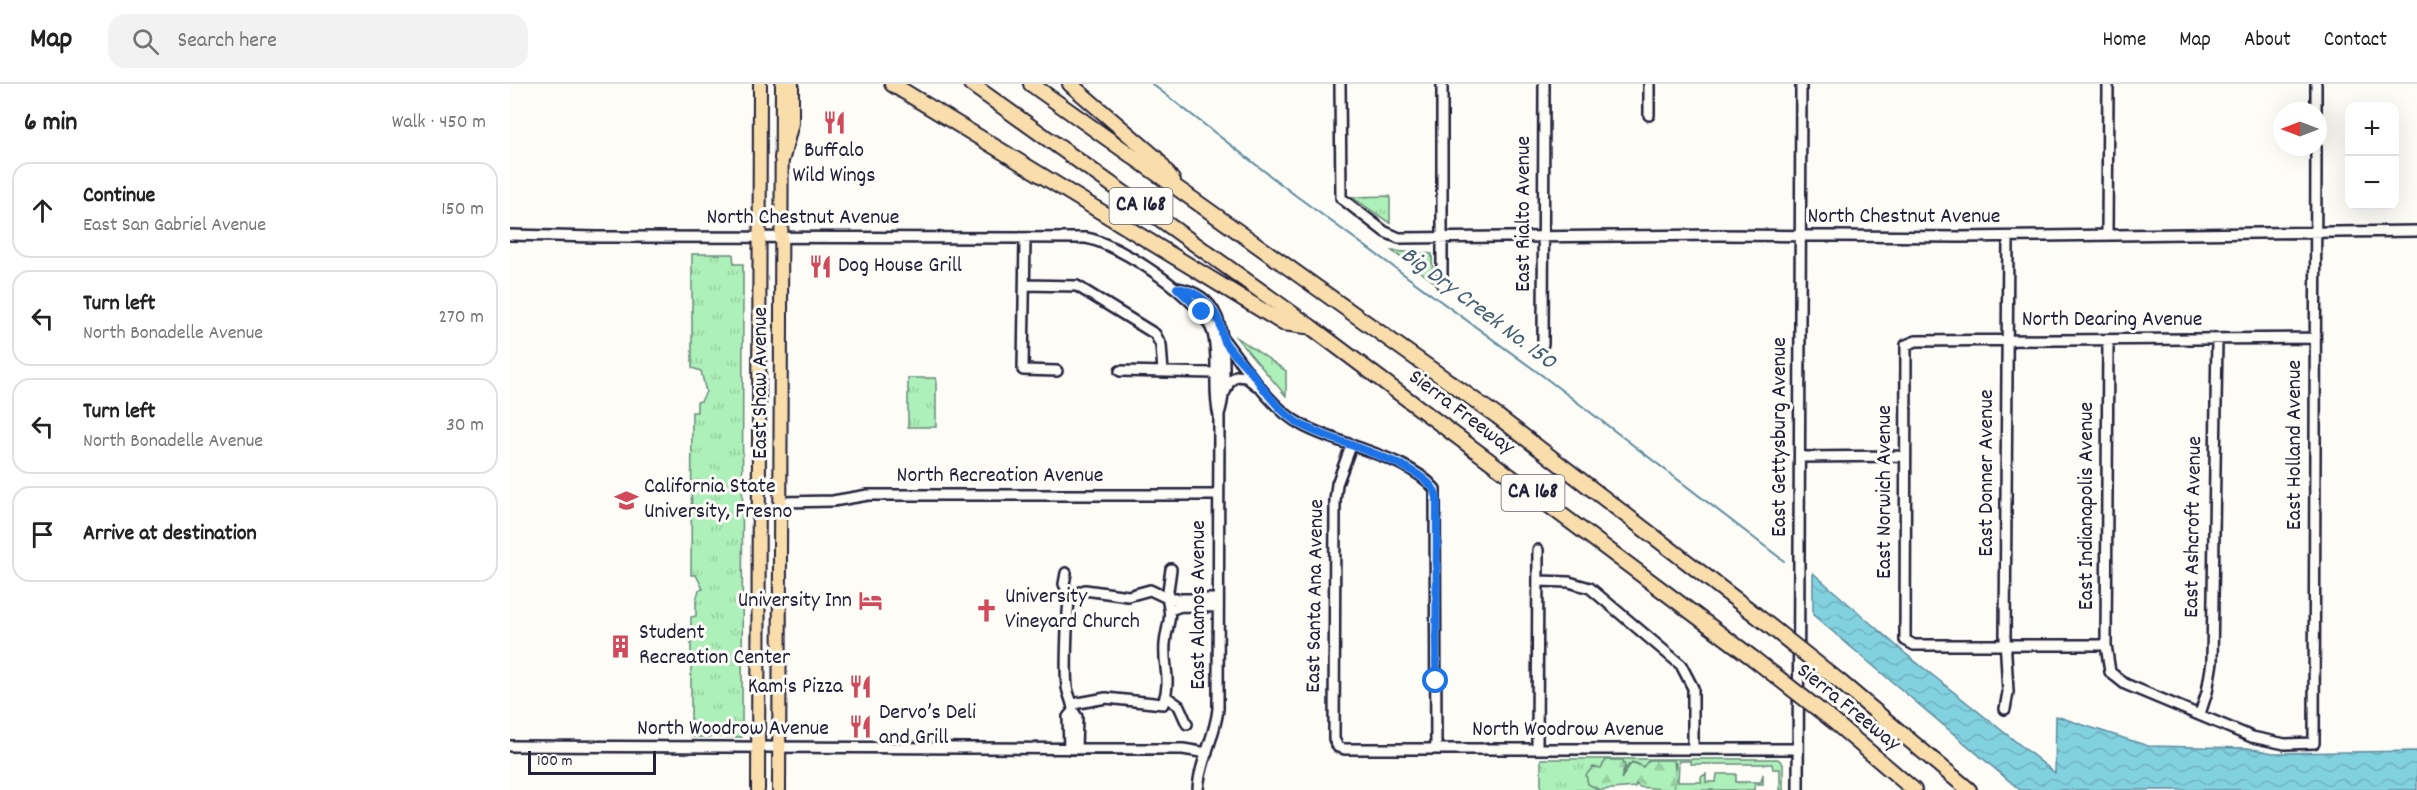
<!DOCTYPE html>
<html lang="en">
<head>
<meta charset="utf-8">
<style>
	body { margin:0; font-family:Dekko,sans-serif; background:#f2f2f2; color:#222 }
	.controls { position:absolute; right:18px; top:18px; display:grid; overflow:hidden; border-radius:12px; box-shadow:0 6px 24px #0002 }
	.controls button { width:54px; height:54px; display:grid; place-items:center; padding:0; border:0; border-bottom:2px solid #e0e0e0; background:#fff; color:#222; font:30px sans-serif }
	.compass { position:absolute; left:1763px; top:18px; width:54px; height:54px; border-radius:50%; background:#fff; box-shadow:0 6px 24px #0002; rotate:270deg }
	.scale { position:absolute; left:18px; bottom:15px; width:128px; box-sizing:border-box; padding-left:6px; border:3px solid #22223b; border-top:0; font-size:16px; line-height:21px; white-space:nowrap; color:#22223b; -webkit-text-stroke:4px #fdfcf7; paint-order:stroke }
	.stop { position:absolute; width:18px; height:18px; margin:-14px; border:4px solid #1a73e8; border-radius:50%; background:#fff }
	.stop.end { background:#1a73e8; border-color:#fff; box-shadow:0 2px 6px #0008 }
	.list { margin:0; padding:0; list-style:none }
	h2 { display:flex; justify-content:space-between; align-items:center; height:78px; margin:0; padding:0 24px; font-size:26px }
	h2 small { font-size:20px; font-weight:400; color:#767676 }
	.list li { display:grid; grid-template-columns:39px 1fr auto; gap:18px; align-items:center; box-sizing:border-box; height:96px; margin:0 12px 12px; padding:0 12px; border:2px solid #e0e0e0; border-radius:18px }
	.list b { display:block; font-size:22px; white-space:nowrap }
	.list p { margin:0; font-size:20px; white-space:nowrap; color:#767676 }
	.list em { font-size:20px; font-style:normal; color:#767676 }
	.icon { flex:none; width:33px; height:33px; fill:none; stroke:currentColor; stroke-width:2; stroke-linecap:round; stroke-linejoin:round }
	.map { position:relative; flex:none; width:1907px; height:706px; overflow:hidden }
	header { display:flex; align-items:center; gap:36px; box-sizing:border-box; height:84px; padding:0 30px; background:#fff; border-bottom:2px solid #e0e0e0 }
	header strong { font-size:28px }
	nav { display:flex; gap:33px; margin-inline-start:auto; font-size:21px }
	.search { width:420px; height:54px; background:#f2f2f2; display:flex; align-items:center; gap:15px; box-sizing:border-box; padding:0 21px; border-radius:18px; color:#767676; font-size:22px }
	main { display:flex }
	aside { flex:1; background:#fff }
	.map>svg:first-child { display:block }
	.grass { fill:url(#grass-tufts); stroke:#68897a; stroke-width:1.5 }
	.forest { fill:url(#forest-firs); stroke:#68897a; stroke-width:1.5 }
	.water { fill:url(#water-waves); stroke:#5c8b9d; stroke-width:1.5 }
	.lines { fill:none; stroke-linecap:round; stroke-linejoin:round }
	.stream { stroke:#5c8b9d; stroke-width:2 }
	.minor-casing { stroke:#22223b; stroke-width:14 }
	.major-casing { stroke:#22223b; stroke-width:16 }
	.highway-casing { stroke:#22223b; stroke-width:18 }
	.minor { stroke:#fdfcf7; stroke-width:9 }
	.major { stroke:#f9ddab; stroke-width:12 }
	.highway { stroke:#f9ddab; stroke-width:14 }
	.highway-bridge-casing { stroke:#22223b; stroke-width:18; stroke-linecap:butt }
	.highway-bridge { stroke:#f9ddab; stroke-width:14 }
	.route { stroke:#1a73e8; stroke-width:8 }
	.labels { text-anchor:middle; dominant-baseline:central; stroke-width:6; stroke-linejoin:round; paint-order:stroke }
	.shield { fill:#fdfcf7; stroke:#646373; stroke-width:1.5 }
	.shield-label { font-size:21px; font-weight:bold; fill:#22223b }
	.poi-label { font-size:22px; fill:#22223b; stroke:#fdfcf7; text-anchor:start }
	.street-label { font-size:22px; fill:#22223b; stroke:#fdfcf7 }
	.water-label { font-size:24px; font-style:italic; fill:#445f74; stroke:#fdfcf7 }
</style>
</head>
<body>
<header>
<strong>Map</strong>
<div class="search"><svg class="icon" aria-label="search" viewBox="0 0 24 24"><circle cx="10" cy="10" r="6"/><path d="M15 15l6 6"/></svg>Search here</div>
<nav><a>Home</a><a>Map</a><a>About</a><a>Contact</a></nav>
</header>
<main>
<aside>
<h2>6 min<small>Walk · 450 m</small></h2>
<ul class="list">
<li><svg class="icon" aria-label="ahead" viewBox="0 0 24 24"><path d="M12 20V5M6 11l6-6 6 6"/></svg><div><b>Continue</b><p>East San Gabriel Avenue</p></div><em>150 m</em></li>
<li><svg class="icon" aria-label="left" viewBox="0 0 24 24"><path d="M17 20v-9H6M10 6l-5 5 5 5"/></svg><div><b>Turn left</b><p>North Bonadelle Avenue</p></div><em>270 m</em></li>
<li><svg class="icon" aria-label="left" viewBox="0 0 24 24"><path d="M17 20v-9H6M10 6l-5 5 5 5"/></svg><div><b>Turn left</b><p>North Bonadelle Avenue</p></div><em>30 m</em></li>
<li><svg class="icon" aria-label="arrive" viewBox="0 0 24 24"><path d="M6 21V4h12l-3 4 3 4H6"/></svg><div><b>Arrive at destination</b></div></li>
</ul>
</aside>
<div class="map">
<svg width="1907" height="706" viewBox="0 0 1907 706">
	<defs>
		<pattern id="grass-tufts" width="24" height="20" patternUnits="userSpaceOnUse" patternTransform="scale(1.5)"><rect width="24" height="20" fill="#adf0b9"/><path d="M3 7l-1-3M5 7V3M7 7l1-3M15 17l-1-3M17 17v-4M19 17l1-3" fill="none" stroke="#95cea0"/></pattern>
		<pattern id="forest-firs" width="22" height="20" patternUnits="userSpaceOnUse" patternTransform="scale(1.5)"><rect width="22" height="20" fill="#adf0b9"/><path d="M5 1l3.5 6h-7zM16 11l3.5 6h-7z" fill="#95cea0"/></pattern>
		<pattern id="water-waves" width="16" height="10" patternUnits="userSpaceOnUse" patternTransform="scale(1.5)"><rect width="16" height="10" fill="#82d1df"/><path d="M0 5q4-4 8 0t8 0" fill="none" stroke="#70b3c0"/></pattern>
	</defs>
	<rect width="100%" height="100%" fill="#fdfcf7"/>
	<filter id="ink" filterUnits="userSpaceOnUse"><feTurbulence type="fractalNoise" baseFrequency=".0167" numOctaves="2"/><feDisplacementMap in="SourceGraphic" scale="12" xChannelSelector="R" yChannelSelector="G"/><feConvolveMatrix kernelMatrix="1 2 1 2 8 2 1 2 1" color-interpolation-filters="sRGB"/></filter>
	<g filter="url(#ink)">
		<path class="grass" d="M880 112V139L842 113Z
			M882 167 922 170 923 197Z
			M182 170H223L224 180H233L232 653H181V533L186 532V516L189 506 193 505 186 491H181L182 328H187V318L191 317 196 308 191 287 182 284Z
			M725 252 776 287V312Z
			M398 294H426V343H398Z
			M1031 675H1268L1273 680V706H1270V685H1263L1262 680H1181L1180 677H1169L1168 698H1191V693L1196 690V698H1206L1207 690H1226V698H1251L1253 690V700H1245L1244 706H1163L1166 679 1149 678 1133 683 1126 679 1119 680 1110 695 1115 683 1113 677 1096 676 1087 703 1090 706H1031Z"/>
		<path class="forest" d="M1096 676H1113L1115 682 1111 695 1122 678 1133 683 1139 676H1164L1166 697 1163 706 1129 703 1126 700 1125 703 1090 706 1078 700 1076 691 1083 683 1091 684Z"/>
		<path class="water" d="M1303 489 1396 570 1545 689 1546 632 1638 662 1738 664 1763 669 1907 667V706H1510L1303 531Z"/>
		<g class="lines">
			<path class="stream" d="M642 0 785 111 1033 292 1274 477"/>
			<defs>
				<path id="minor" d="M830 0 831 114 875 148 889 154 1209 151 1449 153 1907 147
					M1806 27V0
					M1139 31V0
					M1597 150 1598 0
					M0 151 87 153 576 154C608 159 694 216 703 249 710 276 702 305 709 332L708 625C705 654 689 679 688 706
					M515 154 513 286 547 287
					M932 200V0
					M515 201 567 202 645 250 651 261 653 288
					M667 204C710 211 714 247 714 284 714 300 714 315 709 330
					M714 256C735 283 761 325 792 341 830 362 898 372 925 405L926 665
					M1598 256 1596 561 1600 588 1615 600 1742 653 1775 660 1804 659 1806 63
					M1033 260 1034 0
					M610 287 705 289
					M715 308 719 298 726 292 736 293 746 301
					M841 362 827 400 825 417 824 655 828 663 835 665H1288
					M1290 373 1395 372
					M272 418 323 417 358 411H708
					M556 489 554 500 560 512
					M1028 497 1059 498 1080 504 1171 581 1183 604V665
					M657 514 661 485
					M658 515H708
					M660 526 671 522 708 523
					M1596 561H1404L1395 556 1396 261 1406 257 1805 254
					M655 612 669 622 677 640
					M563 620 596 614 653 620C662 593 653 585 655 560 657 537 663 539 657 514L640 506 618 512 575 506 560 512C557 525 555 587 557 603 558 611 563 618 563 627
					M1495 625 1498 608 1495 553 1498 153
					M1690 630 1697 608 1702 578 1707 255
					M0 662 673 665 697 669
					M559 665 558 633 563 627 567 633 566 665
					M1027 665 1028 466
					M1288 706 1291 0"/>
				<path id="major" d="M248 706 250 0
					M269 706 272 0"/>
				<path id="highway" d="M382 0 773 239 796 242
					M461 0 801 243 1244 575
					M521 0 987 332 1246 531
					M560 0 646 74 663 97
					M272 74 281 39V0
					M1329 597 1459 706
					M1322 636 1404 706"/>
			</defs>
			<use href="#minor" class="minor-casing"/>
			<use href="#major" class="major-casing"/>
			<use href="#highway" class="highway-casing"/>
			<use href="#minor" class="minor"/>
			<use href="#major" class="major"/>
			<use href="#highway" class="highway"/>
			<defs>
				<path id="highway-bridge" d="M1246 531 1329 597
					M1244 575 1322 636"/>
			</defs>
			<use href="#highway-bridge" class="highway-bridge-casing"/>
			<use href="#highway-bridge" class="highway-bridge"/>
		</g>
	</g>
	<g class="lines" filter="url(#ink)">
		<path class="route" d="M692 228 667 204C688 207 703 220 710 240 712 246 712 253 715 258 723 271 736 281 745 293 756 309 768 325 785 337 814 358 922 378 927 414L926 597"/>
	</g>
	<defs>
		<symbol id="restaurant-bare" viewBox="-9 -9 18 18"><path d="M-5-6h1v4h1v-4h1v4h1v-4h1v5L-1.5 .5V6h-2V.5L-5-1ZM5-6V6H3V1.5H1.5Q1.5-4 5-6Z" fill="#d1495b" stroke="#fdfcf7" stroke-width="2.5" paint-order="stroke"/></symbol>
		<symbol id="university-bare" viewBox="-9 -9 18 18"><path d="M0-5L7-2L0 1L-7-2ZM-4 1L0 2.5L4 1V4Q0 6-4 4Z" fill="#d1495b" stroke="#fdfcf7" stroke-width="2.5" paint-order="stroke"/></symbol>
		<symbol id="hotel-bare" viewBox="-9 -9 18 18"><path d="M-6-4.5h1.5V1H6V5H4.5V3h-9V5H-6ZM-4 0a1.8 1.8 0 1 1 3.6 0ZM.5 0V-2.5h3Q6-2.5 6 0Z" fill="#d1495b" stroke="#fdfcf7" stroke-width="2.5" paint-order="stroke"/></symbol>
		<symbol id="church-bare" viewBox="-9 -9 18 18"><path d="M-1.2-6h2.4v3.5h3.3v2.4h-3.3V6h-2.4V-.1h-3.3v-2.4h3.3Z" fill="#d1495b" stroke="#fdfcf7" stroke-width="2.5" paint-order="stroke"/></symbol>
		<symbol id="building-bare" viewBox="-9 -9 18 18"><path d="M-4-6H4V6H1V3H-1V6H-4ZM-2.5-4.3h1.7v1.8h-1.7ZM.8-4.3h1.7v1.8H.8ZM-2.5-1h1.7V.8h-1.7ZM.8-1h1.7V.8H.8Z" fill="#d1495b" stroke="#fdfcf7" stroke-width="2.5" paint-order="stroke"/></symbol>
	</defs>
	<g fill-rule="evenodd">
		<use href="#restaurant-bare" x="308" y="22" width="33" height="33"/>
		<use href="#restaurant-bare" x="294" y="166" width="33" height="33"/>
		<use href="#university-bare" x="100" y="400" width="33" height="33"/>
		<use href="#hotel-bare" x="344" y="500" width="33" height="33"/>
		<use href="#church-bare" x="460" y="510" width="33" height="33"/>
		<use href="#building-bare" x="94" y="546" width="33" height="33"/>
		<use href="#restaurant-bare" x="334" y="586" width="33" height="33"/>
		<use href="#restaurant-bare" x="334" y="626" width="33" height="33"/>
	</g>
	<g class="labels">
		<g class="shield">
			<rect x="599.5" y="104" width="63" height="36" rx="4.5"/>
			<rect x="991.5" y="391" width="63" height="36" rx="4.5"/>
		</g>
		<g class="shield-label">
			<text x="631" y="122">CA 168</text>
			<text x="1023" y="409">CA 168</text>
		</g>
		<g class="poi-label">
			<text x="324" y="67" text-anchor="middle">Buffalo<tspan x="324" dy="25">Wild Wings</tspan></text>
			<text x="328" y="182">Dog House Grill</text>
			<text x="134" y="403">California State<tspan x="134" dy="25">University, Fresno</tspan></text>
			<text x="495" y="513">University<tspan x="495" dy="25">Vineyard Church</tspan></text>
			<text x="342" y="517" text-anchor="end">University Inn</text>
			<text x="129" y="549">Student<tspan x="129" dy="25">Recreation Center</tspan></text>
			<text x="333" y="603" text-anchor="end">Kam's Pizza</text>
			<text x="369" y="629">Dervo’s Deli<tspan x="369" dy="25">and Grill</tspan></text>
		</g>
		<g class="street-label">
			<text transform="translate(1014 130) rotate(-90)">East Rialto Avenue</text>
			<text x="1394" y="133">North Chestnut Avenue</text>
			<text x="293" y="134">North Chestnut Avenue</text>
			<text x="1602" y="236">North Dearing Avenue</text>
			<text transform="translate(251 299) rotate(-90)">East Shaw Avenue</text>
			<text transform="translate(951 329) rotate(37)">Sierra Freeway</text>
			<text transform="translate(1270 353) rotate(-90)">East Gettysburg Avenue</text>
			<text transform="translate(1785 361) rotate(-90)">East Holland Avenue</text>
			<text transform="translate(1477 389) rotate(-90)">East Donner Avenue</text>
			<text x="490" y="392">North Recreation Avenue</text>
			<text transform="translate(1375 408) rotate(-90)">East Norwich Avenue</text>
			<text transform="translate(1577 422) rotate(-90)">East Indianapolis Avenue</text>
			<text transform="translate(1684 443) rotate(-89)">East Ashcroft Avenue</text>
			<text transform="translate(806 512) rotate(-89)">East Santa Ana Avenue</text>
			<text transform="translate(689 521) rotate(-90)">East Alamos Avenue</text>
			<text transform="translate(1338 624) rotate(39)">Sierra Freeway</text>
			<text x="223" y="645">North Woodrow Avenue</text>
			<text x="1058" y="646">North Woodrow Avenue</text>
		</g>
		<g class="water-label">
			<text transform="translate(968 225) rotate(37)">Big Dry Creek No. 150</text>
		</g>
	</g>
</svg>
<div class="controls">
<button>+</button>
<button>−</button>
</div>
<svg class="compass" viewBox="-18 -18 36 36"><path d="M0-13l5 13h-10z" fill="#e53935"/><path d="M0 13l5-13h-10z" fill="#767676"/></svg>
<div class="scale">100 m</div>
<div class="stop" style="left:926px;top:597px"></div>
<div class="stop end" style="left:692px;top:228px"></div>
</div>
</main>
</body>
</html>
